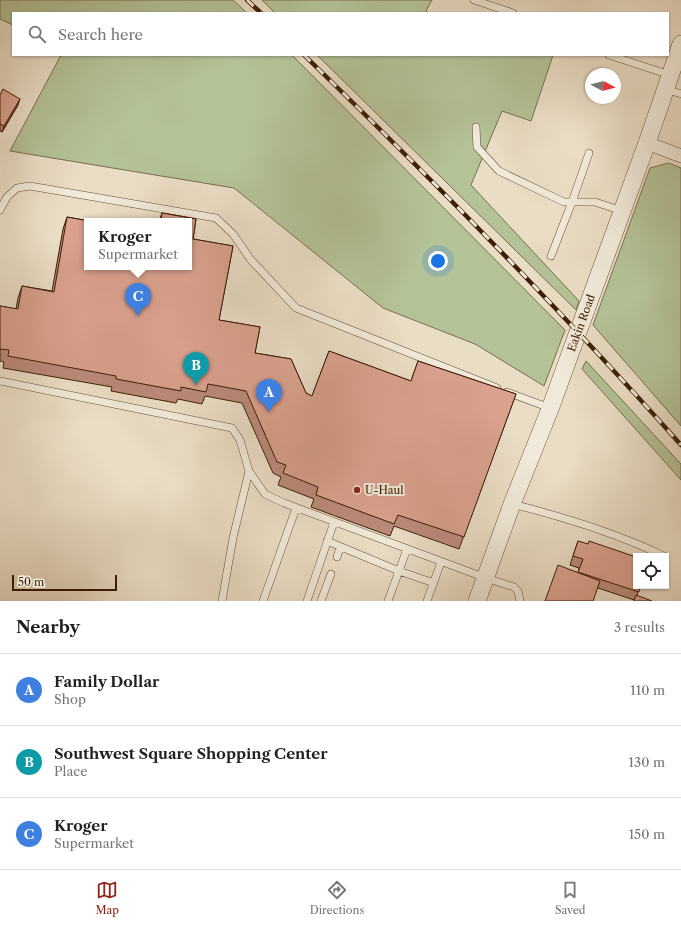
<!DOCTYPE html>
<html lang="en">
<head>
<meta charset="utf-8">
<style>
	body { margin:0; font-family:"Libre Caslon Text",serif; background:#f6f6f6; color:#222 }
	.controls { position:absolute; right:12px; bottom:12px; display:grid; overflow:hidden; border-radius:0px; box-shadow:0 1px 3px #0004 }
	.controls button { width:36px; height:36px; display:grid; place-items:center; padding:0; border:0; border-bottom:1px solid #e0e0e0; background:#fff; color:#222; font:20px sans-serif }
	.compass { position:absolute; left:585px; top:68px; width:36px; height:36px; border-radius:50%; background:#fff; box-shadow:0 1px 3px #0004; rotate:97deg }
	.scale { position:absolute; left:12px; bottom:10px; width:105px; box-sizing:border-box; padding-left:4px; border:2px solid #3c1e05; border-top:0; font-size:11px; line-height:14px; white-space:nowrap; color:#3c1e05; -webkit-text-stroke:3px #f1e9d9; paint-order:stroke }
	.you { position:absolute; left:438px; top:261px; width:14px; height:14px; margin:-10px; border:3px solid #fff; border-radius:50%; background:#1a73e8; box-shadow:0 0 0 6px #1a73e833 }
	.badge { display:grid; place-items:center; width:26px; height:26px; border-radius:50%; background:#8f2418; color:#fff; font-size:13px; font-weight:700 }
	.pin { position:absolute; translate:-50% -33px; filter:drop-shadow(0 1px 2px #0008) }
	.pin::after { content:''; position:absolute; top:21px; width:14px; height:12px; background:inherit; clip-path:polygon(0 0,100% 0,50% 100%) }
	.popup { position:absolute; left:84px; top:218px; width:108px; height:52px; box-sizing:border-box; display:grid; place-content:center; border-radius:0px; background:#fff; filter:drop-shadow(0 1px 3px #0005); font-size:13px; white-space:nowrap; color:#767676 }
	.popup b { font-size:15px; color:#222 }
	.popup::after { content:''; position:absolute; left:50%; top:100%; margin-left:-8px; border:8px solid transparent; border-top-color:#fff }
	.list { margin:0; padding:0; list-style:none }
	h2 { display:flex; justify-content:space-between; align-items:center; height:52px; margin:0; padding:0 16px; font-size:17px }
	h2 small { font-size:13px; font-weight:400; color:#767676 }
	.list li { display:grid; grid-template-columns:26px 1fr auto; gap:12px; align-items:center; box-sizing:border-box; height:72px; padding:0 16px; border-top:1px solid #e0e0e0 }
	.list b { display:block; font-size:15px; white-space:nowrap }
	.list p { margin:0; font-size:13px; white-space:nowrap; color:#767676 }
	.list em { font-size:13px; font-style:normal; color:#767676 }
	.icon { flex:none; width:22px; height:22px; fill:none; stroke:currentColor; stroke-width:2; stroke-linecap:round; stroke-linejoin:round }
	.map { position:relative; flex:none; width:681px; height:601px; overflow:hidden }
	.search { position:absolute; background:#fff; box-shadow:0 1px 3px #0004; left:12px; right:12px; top:12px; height:44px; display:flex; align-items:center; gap:10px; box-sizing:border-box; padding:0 14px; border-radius:0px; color:#767676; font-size:15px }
	.sheet { height:268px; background:#fff }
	nav { display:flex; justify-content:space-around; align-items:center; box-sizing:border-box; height:56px; border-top:1px solid #e0e0e0; background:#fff; font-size:11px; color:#767676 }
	nav a { display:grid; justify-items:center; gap:2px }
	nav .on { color:#8f2418 }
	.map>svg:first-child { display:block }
	.green { fill:#b4c297; stroke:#78704e }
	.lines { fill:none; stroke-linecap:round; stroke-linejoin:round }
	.service-casing { stroke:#684e35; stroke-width:8 }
	.minor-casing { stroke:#684e35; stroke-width:14 }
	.tertiary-casing { stroke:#684e35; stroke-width:18 }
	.service { stroke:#f1e9d9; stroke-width:7 }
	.minor { stroke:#f1e9d9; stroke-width:13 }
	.tertiary { stroke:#f1e9d9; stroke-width:17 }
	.rail-casing { stroke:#3c1e05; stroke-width:4.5 }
	.rail { stroke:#f1e9d9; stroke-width:3; stroke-dasharray:9; stroke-linecap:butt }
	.wall { fill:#bb8a7a; stroke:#3c1e05 }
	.shaded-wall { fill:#997163; stroke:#3c1e05 }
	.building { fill:#daa18e; stroke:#3c1e05 }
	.poi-dot { fill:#8f2418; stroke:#f1e9d9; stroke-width:1.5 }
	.labels { text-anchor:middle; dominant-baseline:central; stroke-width:4; stroke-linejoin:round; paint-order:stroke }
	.street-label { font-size:11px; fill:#3c1e05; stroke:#f1e9d9 }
	.poi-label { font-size:11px; fill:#3c1e05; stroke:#f1e9d9; text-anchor:start }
</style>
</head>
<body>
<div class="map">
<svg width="681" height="601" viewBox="0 0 681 601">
	<rect width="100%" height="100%" fill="#eaddc5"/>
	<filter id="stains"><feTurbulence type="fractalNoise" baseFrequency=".005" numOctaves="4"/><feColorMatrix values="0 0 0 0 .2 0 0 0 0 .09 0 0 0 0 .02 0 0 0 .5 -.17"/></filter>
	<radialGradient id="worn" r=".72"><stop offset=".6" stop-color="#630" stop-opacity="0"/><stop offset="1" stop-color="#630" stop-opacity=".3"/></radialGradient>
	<path class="green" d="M0 0H233L247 13H13V25L0 19Z
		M262 0H432L426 11 429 13H275Z
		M61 55H292L565 330 544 386 475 344 383 308 234 188 10 151Z
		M317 55H553L531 121 502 111 471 185 579 301 576 310Z
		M669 163 681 168V426L593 325 650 168Z
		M586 361 681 464V480L582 369Z"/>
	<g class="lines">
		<defs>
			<path id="service" d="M474 0 513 13
				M609 55 670 75
				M666 89 681 94
				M476 127 477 147 499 171 564 202H595L622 211
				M0 210 7 197 17 188 30 186 216 218 233 234 251 260 296 308 497 388
				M551 256 572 202 589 153
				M0 381 232 428 240 440 249 471 265 494 284 503 486 578 514 587 518 591 520 601
				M507 392 550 408
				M512 504C564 517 616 533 664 556
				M327 541 399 571 434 583
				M337 557 340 547
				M222 601 233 538 249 471
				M263 601 296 508
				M307 601 334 522
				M321 601 331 574
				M388 601 407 549
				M427 601 441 562"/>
			<path id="minor" d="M647 143 681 156"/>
			<path id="tertiary" d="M477 601 512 504 550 409 647 143 681 44"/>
		</defs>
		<use href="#service" class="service-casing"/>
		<use href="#minor" class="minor-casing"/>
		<use href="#tertiary" class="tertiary-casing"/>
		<use href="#service" class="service"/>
		<use href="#minor" class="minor"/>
		<use href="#tertiary" class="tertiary"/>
		<defs>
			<path id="rail" d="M247 0 261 13
				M304 55C434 181 561 310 681 445"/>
		</defs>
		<use href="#rail" class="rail-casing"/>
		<use href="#rail" class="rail"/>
	</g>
	<path class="wall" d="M0 95 18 105 2 132 0 131Z
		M162 213 196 219 193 239 233 246 219 320 260 327 255 353 291 359 306 393 312 396 329 351 411 381 418 361 516 394 459 549 394 526 390 536 311 507 314 499 278 485 281 477 273 473 242 403 205 396 202 404 178 399 176 403 111 391 112 387 3 368 4 362 0 361V306L16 309 18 298 22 286 52 291 63 229 67 217 89 221H87V267H189V221H159Z
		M578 541 640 586 637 595 634 600 598 588 578 573 579 568 570 565Z"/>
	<path class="shaded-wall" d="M20 99 18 105 2 132 4 126Z"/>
	<path class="building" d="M3 89 20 99 4 126 0 124V95Z
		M162 213 196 219 193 239 233 246 219 320 260 327 255 353 291 359 306 393 312 396 329 351 411 381 418 361 516 394 464 537 398 515 394 524 316 495 318 487 283 473 286 465 277 462 246 391 208 384 206 392 181 387V391L116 379V376L8 356 9 350 0 349V306L18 309 22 286 54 292 67 217 89 221H87V267H189V221H161Z
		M578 541 588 544 589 541 636 557V586H640L639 592 578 572 583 559 573 556Z
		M558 565 600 581 593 601H545Z
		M636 595 652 601H634Z"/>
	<circle class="poi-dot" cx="357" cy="490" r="4"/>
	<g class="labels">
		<g class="street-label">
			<text transform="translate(581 323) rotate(-70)">Eakin Road</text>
		</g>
		<g class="poi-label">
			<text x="365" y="490">U-Haul</text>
		</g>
	</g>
	<rect width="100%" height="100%" filter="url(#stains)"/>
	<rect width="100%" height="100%" fill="url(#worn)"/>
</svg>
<div class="controls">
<button><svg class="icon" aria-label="locate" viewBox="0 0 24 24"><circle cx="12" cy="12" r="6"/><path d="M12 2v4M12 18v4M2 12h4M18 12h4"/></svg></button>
</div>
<svg class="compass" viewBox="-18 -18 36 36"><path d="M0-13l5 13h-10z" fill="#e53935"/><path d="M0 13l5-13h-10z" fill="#767676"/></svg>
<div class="scale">50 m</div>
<div class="you"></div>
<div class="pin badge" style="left:269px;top:412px;background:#3f7fe0">A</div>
<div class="pin badge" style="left:196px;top:385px;background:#0f9aa8">B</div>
<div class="pin badge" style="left:138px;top:316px;background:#3f7fe0">C</div>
<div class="popup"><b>Kroger</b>Supermarket</div>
<div class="search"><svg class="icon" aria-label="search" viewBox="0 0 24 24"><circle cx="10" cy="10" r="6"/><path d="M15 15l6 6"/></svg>Search here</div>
</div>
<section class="sheet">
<h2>Nearby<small>3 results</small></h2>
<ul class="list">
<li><span class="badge" style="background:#3f7fe0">A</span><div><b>Family Dollar</b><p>Shop</p></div><em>110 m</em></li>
<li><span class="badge" style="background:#0f9aa8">B</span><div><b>Southwest Square Shopping Center</b><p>Place</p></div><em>130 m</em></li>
<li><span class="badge" style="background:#3f7fe0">C</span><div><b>Kroger</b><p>Supermarket</p></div><em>150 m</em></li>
</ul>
</section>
<nav>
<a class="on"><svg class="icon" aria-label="map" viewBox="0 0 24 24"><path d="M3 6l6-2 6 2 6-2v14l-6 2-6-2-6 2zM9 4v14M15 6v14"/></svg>Map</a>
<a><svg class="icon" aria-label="directions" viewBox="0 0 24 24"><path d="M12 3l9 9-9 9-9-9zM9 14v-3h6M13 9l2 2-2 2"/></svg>Directions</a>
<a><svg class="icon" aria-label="saved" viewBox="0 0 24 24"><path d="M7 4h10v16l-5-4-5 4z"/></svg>Saved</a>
</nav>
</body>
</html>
